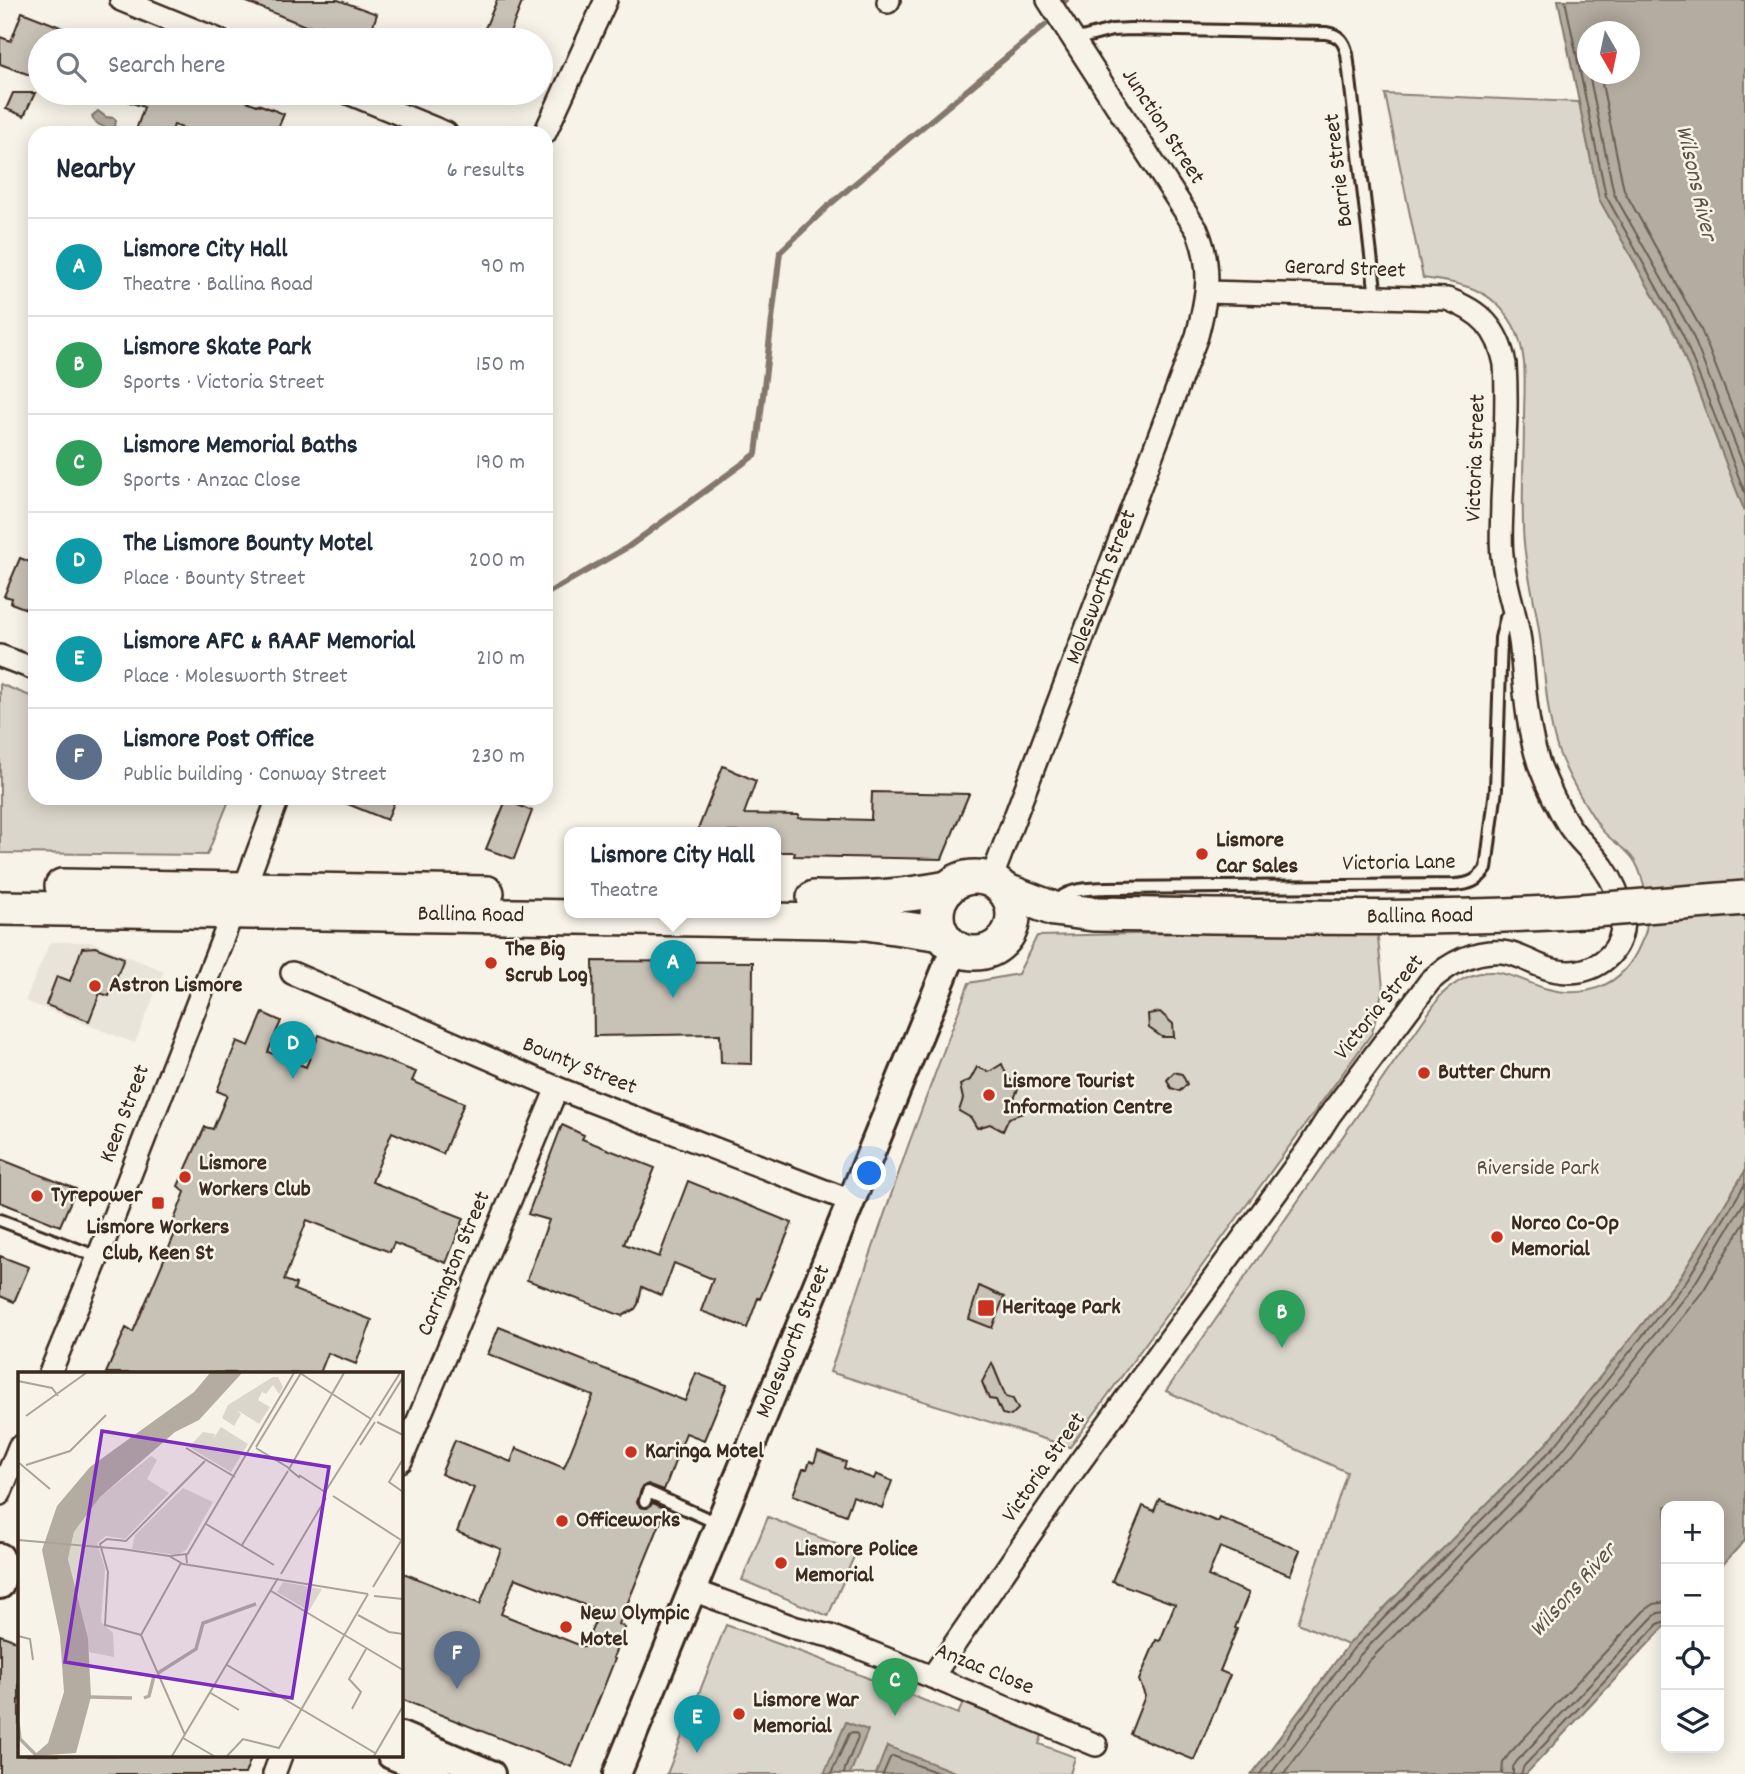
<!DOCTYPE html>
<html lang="en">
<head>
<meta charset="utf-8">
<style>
	body { margin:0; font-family:Dekko,sans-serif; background:#f2f2f3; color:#1f2937 }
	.controls { position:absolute; right:21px; bottom:21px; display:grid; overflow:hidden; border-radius:14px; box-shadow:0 4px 18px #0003 }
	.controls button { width:63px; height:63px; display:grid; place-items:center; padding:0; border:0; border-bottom:2px solid #e0e1e3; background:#fff; color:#1f2937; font:35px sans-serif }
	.compass { position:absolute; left:1577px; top:21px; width:63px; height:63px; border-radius:50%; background:#fff; box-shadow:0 4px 18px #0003; rotate:171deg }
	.you { position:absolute; left:870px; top:1174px; width:24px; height:24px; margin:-18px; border:5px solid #fff; border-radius:50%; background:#1a73e8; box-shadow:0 0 0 10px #1a73e833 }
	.badge { display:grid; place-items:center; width:46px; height:46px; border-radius:50%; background:#c8321e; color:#fff; font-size:23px; font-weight:700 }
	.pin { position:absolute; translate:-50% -58px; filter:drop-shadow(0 2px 4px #0008) }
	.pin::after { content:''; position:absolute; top:37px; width:24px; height:21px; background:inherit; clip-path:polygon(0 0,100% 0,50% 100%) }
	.popup { position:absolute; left:564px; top:827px; width:217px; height:91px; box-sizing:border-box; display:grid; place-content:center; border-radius:14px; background:#fff; filter:drop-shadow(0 2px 5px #0005); font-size:23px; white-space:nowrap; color:#747a83 }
	.popup b { font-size:26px; color:#1f2937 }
	.popup::after { content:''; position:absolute; left:50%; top:100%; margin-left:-14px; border:14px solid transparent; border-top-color:#fff }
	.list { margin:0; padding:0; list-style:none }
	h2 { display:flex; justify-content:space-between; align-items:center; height:91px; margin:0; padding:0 28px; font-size:30px }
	h2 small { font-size:23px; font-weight:400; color:#747a83 }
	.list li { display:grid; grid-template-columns:46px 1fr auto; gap:21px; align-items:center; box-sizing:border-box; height:98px; padding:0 28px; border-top:2px solid #e0e1e3 }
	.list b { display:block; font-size:26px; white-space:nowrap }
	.list p { margin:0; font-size:23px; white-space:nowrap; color:#747a83 }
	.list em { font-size:23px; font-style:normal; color:#747a83 }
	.icon { flex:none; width:38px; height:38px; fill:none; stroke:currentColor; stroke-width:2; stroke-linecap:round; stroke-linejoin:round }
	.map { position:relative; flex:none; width:1745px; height:1774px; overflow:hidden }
	.search { position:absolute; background:#fff; box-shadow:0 4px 18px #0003; left:28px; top:28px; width:525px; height:77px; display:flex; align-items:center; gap:18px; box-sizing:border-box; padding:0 24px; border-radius:38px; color:#747a83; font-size:26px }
	.panel { position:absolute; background:#fff; box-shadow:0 4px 18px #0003; left:28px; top:126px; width:525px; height:679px; border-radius:21px }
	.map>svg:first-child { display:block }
	.built { fill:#e9e4d9 }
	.green { fill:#dbd6cb; stroke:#8b8074; stroke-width:2 }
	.water { fill:#b4aca0; stroke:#84786c; stroke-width:2; fill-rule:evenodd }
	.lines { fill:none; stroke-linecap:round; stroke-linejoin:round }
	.shore { stroke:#6b5e52; stroke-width:2 }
	.stream { stroke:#84786c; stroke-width:6 }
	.building { fill:#c8c1b6; stroke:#3b2a1e; stroke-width:2; fill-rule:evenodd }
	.service-casing { stroke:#3b2a1e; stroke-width:16 }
	.minor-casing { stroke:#3b2a1e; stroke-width:26 }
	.tertiary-casing { stroke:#3b2a1e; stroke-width:32 }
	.primary-casing { stroke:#3b2a1e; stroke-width:38 }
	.service { stroke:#f7f3e8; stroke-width:10 }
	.minor { stroke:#f7f3e8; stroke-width:21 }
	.tertiary { stroke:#f7f3e8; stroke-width:26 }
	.primary { stroke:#f7f3e8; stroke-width:33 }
	.primary-bridge-casing { stroke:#3b2a1e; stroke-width:38; stroke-linecap:butt }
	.primary-bridge { stroke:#f7f3e8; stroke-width:33 }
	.poi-dot { fill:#c8321e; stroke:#f7f3e8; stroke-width:2.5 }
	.labels { text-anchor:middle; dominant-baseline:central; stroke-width:5; stroke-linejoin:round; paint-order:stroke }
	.street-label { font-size:23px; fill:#3b2a1e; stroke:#f7f3e8 }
	.poi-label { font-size:23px; font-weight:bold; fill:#3b2a1e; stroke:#f7f3e8; text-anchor:start }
	.park-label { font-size:23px; fill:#5b4c41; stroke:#f7f3e8 }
	.water-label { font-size:24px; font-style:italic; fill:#5f5145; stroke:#f7f3e8 }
	.inset-river { fill:none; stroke:#b4aca0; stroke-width:3.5 }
	.inset-road { fill:none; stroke:#aca397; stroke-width:2 }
	.view { fill:#7b2cbf; fill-opacity:0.15; stroke:#7b2cbf; stroke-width:3.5 }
	.inset-edge { fill:none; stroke:#3b2a1e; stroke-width:3.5 }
</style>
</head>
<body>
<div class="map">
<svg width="1745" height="1774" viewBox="0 0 1745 1774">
	<rect width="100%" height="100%" fill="#f7f3e8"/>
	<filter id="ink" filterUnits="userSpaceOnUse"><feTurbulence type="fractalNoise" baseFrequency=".0143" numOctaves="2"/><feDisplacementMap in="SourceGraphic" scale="14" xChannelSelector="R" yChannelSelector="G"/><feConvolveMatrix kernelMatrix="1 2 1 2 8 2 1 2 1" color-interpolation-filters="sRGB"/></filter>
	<g filter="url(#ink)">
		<path class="built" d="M50 942H92L164 971 135 1043 25 1001Z"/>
		<path class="green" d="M1385 94 1579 102 1599 199 1677 338 1745 512V1171L1681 1276 1548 1442 1348 1645 1298 1623 1347 1472 1166 1391 1441 995C1455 982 1473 971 1493 972 1512 973 1527 983 1544 988 1586 1000 1623 986 1640 945 1642 940 1645 935 1646 930 1650 908 1644 869 1629 854 1620 845 1609 839 1601 829 1585 804 1568 778 1558 750 1545 712 1545 664 1538 624 1533 591 1523 558 1523 524 1522 489 1524 454 1524 418 1524 387 1529 353 1513 325 1492 288 1462 283 1423 278Z
			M0 684 35 698V798H230L207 855 0 853Z
			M1377 929 1383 988 1372 1033 1070 1447 830 1372 908 1146 969 983 1018 974 1037 936Z
			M768 1517 856 1552 828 1616 742 1580Z
			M726 1625 815 1657 958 1714 963 1703 1043 1733 1039 1744 1075 1757 1070 1774H667Z"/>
		<path class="water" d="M1558 0H1745V512L1677 338 1599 199ZM1588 32H1630V74H1588Z
			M98 111 106 117 114 118 116 121 115 126 111 129C104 127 93 124 92 116Z
			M1745 1171V1540L1719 1569V1506H1666V1625L1526 1774H1252L1348 1645 1548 1442 1681 1276Z
			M846 1722 868 1730 850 1774H824Z
			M887 1746 960 1774H876Z"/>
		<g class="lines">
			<path class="shore" d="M1565 0 1606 196 1683 335 1745 493
				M1589 74 1614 194 1691 331 1745 469
				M1600 74 1624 190 1700 327 1745 440
				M831 1774 849 1734 852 1732 857 1734 858 1737 845 1769 844 1774
				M883 1774 890 1758 893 1756 941 1774
				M1260 1774 1353 1649 1554 1447 1687 1280 1745 1184
				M1271 1774 1360 1655 1561 1452 1694 1285 1745 1201
				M1284 1774 1368 1662 1569 1459 1703 1291 1745 1222
				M1502 1774 1503 1763 1509 1754 1644 1611 1654 1604 1666 1602
				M1513 1774V1767L1517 1761 1652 1618 1658 1613 1666 1612
				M1521 1774 1524 1766 1658 1624 1666 1621"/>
			<path class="stream" d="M1065 1 1066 0
				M546 594 628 547 756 454 780 252 828 206 1045 25"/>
		</g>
		<path class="building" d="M242 0H338L377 14 373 26 407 39V40H362L322 25 320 30 309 26 308 27Z
			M497 0H523L507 40H480Z
			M22 12 91 39V40H40V60H36L30 75 0 64V37L11 41Z
			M13 93H35L24 116 6 109Z
			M110 93H225L257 105 258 104 284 114 276 133H197L174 125 171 133H135L144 107 110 95Z
			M20 558 35 564V594L29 610 11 603 12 598 4 596Z
			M723 766 756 781 744 814 799 815 798 818 871 820 872 792 969 794 942 859 794 856 795 852H776V832H697Z
			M333 798H396L387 820Z
			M506 800 532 811 514 859 486 849Z
			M95 947 124 958 109 996 100 993 89 1021 46 1005 57 976 70 981 82 948Z
			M593 961 753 962 752 1064 721 1063 720 1034 594 1036Z
			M1160 1012 1173 1024 1174 1037H1162L1149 1028 1148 1014Z
			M263 1013 281 1021 268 1052 306 1067 319 1035 416 1072 412 1081 464 1103 443 1154 392 1132 372 1182 464 1218 446 1263 394 1243 390 1252 307 1220 284 1280 296 1284 294 1290 372 1320 356 1364 328 1353 320 1373H106L126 1328 133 1332 174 1236 169 1233 185 1192 178 1186 205 1127 213 1129 227 1095 217 1091 237 1041 249 1046Z
			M1002 1064 1008 1079 1020 1084 1014 1099 1023 1113 1009 1118 1003 1131 990 1124 977 1128 971 1118 959 1111 963 1099 960 1085 970 1080 977 1067 989 1072Z
			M1174 1072 1182 1074 1187 1084 1180 1091 1171 1088 1167 1080Z
			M562 1125 584 1135 582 1139 655 1168 624 1244 659 1257 688 1181 792 1223 760 1299 758 1298 747 1328 701 1311 713 1279 674 1263 662 1296 642 1287 638 1304 635 1309 622 1316 527 1280 549 1220 528 1214Z
			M0 1159 76 1189 60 1226 0 1202Z
			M0 1256 29 1267 14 1302 0 1296Z
			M979 1286 1004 1297 992 1328 969 1319Z
			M499 1327 685 1401 696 1373 727 1385 704 1440 686 1433 664 1490 648 1484 644 1486 641 1490 637 1502 640 1507 647 1508 653 1503 666 1509 619 1624 625 1628 613 1658 615 1659 572 1767 401 1699V1572L480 1604 501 1549 457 1532 474 1488 441 1474 455 1440 511 1462 516 1448 564 1468 593 1396 488 1354ZM515 1578 600 1611 584 1647 501 1614Z
			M992 1363 1006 1397 1013 1399 1018 1409 1011 1416 1002 1414 996 1400 989 1399 982 1382Z
			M818 1451 846 1462 844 1468 874 1479 876 1474 892 1481 882 1508 853 1496 846 1515 793 1495 803 1469H807L810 1461 814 1463Z
			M1159 1499 1218 1522 1220 1518 1300 1550 1290 1575 1220 1547 1208 1576 1249 1593 1235 1628 1237 1629 1220 1671 1230 1675 1194 1760 1130 1734 1145 1696 1139 1680 1156 1640 1160 1641 1175 1604 1112 1581 1143 1506 1154 1511Z
			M0 1635 19 1642V1755H252L245 1774H0Z"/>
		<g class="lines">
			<defs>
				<path id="service" d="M1074 40 1112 30 1130 29 1326 33C1339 35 1344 41 1347 54L1376 297
					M1055 903C1067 888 1088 889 1106 888L1455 885C1470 884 1477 881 1486 869L1496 789 1501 638 1506 618 1509 614 1514 613
					M0 1220 98 1257
					M645 1501 648 1492 719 1524"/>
				<g id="minor">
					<path d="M121 0 219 40"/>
					<path d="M888 2 889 0"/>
					<path d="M348 93 446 133"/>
					<path d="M545 133 606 0"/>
					<path d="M0 656 35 669"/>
					<path id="s1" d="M991 880 1197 336C1207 297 1213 268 1197 230L1048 0"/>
					<path d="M244 889 278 798"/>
					<path d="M292 973 557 1088 851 1201"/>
					<path d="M50 1373 98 1257 233 912"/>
					<path d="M401 1461 557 1088"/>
					<path d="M0 1494 19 1447"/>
					<path d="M692 1590 796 1628 830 1636 932 1677 1096 1745"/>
					<path d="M932 1677 1074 1470 1308 1149 1329 1116 1430 981C1450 963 1474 950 1502 952 1516 953 1528 961 1541 966 1565 976 1591 974 1610 955 1633 929 1621 892 1603 867 1593 852 1579 841 1569 826 1557 807 1547 785 1539 764 1526 725 1525 689 1521 649 1518 617 1505 587 1502 555 1500 537 1502 519 1502 502 1504 456 1508 409 1505 364 1498 329 1481 311 1447 299L1207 292"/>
					<path d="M274 1774 281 1755"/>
				</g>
				<g id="tertiary">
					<path d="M0 1557 3 1574 0 1585"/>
					<path d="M401 1736 491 1774"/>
					<path d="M391 1755 437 1774"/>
					<path id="s2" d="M617 1774 955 947"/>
				</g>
				<g id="primary">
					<circle cx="975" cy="915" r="38"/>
					<path d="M62 886 487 893"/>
					<path id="s3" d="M1004 890 1054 909 1093 914C1256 916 1420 922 1582 911"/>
					<path d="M814 898C862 899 900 897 948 888"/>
					<path id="s4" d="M0 908 826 921 866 923 942 934"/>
				</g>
			</defs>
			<use href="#service" class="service-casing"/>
			<use href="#minor" class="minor-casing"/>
			<use href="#tertiary" class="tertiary-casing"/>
			<use href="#primary" class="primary-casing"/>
			<use href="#service" class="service"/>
			<use href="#minor" class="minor"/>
			<use href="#tertiary" class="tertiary"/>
			<use href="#primary" class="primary"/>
			<defs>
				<path id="primary-bridge" d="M1582 911 1745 898"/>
			</defs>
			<use href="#primary-bridge" class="primary-bridge-casing"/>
			<use href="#primary-bridge" class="primary-bridge"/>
		</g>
	</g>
	<g class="poi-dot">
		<circle cx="1202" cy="854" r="7"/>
		<circle cx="491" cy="963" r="7"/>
		<circle cx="95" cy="986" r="7"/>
		<circle cx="1424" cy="1073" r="7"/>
		<circle cx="989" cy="1095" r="7"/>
		<circle cx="185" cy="1177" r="7"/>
		<circle cx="37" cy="1196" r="7"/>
		<rect x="151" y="1196" width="14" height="14" rx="3.5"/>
		<circle cx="1497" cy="1237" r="7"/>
		<rect x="977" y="1299" width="18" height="18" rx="3.5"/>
		<circle cx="631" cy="1452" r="7"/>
		<circle cx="562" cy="1521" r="7"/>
		<circle cx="781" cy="1563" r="7"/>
		<circle cx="566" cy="1627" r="7"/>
		<circle cx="739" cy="1714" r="7"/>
	</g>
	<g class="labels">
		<g class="street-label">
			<text transform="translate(1162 127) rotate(57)">Junction Street</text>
			<text transform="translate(1340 170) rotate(-97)">Barrie Street</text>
			<text transform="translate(1345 270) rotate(2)">Gerard Street</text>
			<text transform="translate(1477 458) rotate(-88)">Victoria Street</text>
			<text stroke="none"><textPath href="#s1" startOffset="313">Molesworth Street</textPath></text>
			<text transform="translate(1399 864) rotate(-1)">Victoria Lane</text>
			<text stroke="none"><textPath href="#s4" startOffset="471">Ballina Road</textPath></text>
			<text stroke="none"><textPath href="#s3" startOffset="420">Ballina Road</textPath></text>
			<text transform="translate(1380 1008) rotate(-51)">Victoria Street</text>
			<text transform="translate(579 1067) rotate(22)">Bounty Street</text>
			<text transform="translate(126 1114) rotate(-69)">Keen Street</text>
			<text transform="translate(455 1264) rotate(-67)">Carrington Street</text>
			<text stroke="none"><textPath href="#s2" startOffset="467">Molesworth Street</textPath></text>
			<text transform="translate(1045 1468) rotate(-55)">Victoria Street</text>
			<text transform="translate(984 1670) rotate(22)">Anzac Close</text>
		</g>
		<g class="poi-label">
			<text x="1216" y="841">Lismore<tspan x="1216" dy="26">Car Sales</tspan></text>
			<text x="505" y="950">The Big<tspan x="505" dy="26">Scrub Log</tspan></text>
			<text x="109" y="986">Astron Lismore</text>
			<text x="1438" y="1073">Butter Churn</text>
			<text x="1003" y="1082">Lismore Tourist<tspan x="1003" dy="26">Information Centre</tspan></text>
			<text x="199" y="1164">Lismore<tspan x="199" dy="26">Workers Club</tspan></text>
			<text x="51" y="1196">Tyrepower</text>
			<text x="1511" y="1224">Norco Co-Op<tspan x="1511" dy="26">Memorial</tspan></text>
			<text x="158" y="1228" text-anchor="middle">Lismore Workers<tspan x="158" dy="26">Club, Keen St</tspan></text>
			<text x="1002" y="1308">Heritage Park</text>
			<text x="645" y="1452">Karinga Motel</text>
			<text x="576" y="1521">Officeworks</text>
			<text x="795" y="1550">Lismore Police<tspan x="795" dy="26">Memorial</tspan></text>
			<text x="580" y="1614">New Olympic<tspan x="580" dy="26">Motel</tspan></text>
			<text x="753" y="1701">Lismore War<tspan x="753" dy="26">Memorial</tspan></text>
		</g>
		<g class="park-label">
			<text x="1538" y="1169">Riverside Park</text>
		</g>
		<g class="water-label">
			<text transform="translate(1695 183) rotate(77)">Wilsons River</text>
			<text transform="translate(1574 1591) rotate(-48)">Wilsons River</text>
		</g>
	</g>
	<g transform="translate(18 1372)">
		<rect width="385" height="385" fill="#f7f3e8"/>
		<path d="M255 5H260L265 15 261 22 255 13 248 22 244 20 240 28 252 35 241 52 219 38 223 42 216 54 204 46 210 33ZM203 55 230 72 213 100 171 75 185 60 197 62 195 67ZM133 84 139 88 129 107 151 121 107 167 88 164 79 171 87 196 83 250 95 261 96 285 71 280 50 187 56 160 82 125ZM165 116 195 130 168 178 159 183 114 177 117 163ZM265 210 304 217 291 239 259 220Z" fill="#dbd6cb"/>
		<path d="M192 1H224L181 48 157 60 82 125 56 160 50 187 70 267 73 325 58 381 15 384 30 371 46 320 42 264 24 178 39 134 72 95 176 20Z" fill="#b4aca0"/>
		<path class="inset-river" d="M140 301 178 277 185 251 238 232M72 325 114 326M126 326 131 324 136 304M0 351 2 367 19 384"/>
		<path class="inset-road" d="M282 1 353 47M0 9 34 16 40 24M8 44 68 1M361 44 385 5M353 47 382 1M359 50 385 63M342 73 357 50M238 75 283 1M168 76 217 105M238 76 271 96M385 87 371 110 385 120M0 90 32 117M8 93 52 79 88 43M281 103 307 120M282 106 271 97 326 1M307 120 353 47M315 124 383 168M188 152 256 193M0 168 104 177 151 184 165 192 350 222M224 173 270 99M169 183 276 1M152 184 168 182 169 191M263 202 308 126M355 215 383 169M253 219 385 298M356 224 385 227M340 243 371 260 385 262M123 263 87 253 90 200 82 172 89 167 108 169 187 89M123 263 167 363M123 263 163 191M0 264 12 267 15 288M209 293 357 381M191 320 221 338M334 337 343 320 331 307 348 277M165 366 196 384M154 384 260 206M209 384 225 367 261 376 350 222M356 384 385 334"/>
		<path class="view" d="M84 59 311 95 274 326 47 290Z"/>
		<rect width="385" height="385" class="inset-edge"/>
	</g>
</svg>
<div class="controls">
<button>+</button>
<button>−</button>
<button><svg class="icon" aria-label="locate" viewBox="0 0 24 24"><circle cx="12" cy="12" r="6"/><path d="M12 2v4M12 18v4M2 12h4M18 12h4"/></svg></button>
<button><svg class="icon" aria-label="layers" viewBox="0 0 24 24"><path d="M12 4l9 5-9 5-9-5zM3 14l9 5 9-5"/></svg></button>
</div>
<svg class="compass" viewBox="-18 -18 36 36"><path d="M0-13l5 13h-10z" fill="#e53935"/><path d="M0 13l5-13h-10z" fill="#747a83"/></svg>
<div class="you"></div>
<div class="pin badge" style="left:673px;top:998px;background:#0f9aa8">A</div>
<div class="popup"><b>Lismore City Hall</b>Theatre</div>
<div class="pin badge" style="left:1282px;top:1348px;background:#2e9e5b">B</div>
<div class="pin badge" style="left:895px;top:1716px;background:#2e9e5b">C</div>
<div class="pin badge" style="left:293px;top:1079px;background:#0f9aa8">D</div>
<div class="pin badge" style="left:697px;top:1753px;background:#0f9aa8">E</div>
<div class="pin badge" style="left:457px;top:1689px;background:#5c6f8a">F</div>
<div class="search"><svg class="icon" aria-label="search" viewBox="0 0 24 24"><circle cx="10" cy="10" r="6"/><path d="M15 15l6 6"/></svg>Search here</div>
<section class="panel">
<h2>Nearby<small>6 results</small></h2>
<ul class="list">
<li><span class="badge" style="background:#0f9aa8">A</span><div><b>Lismore City Hall</b><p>Theatre · Ballina Road</p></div><em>90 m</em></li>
<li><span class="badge" style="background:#2e9e5b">B</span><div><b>Lismore Skate Park</b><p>Sports · Victoria Street</p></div><em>150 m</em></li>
<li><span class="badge" style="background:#2e9e5b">C</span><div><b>Lismore Memorial Baths</b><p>Sports · Anzac Close</p></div><em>190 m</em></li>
<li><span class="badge" style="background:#0f9aa8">D</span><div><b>The Lismore Bounty Motel</b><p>Place · Bounty Street</p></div><em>200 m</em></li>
<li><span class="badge" style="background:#0f9aa8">E</span><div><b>Lismore AFC &amp; RAAF Memorial</b><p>Place · Molesworth Street</p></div><em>210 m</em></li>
<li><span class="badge" style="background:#5c6f8a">F</span><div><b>Lismore Post Office</b><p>Public building · Conway Street</p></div><em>230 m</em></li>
</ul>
</section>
</div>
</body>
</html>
